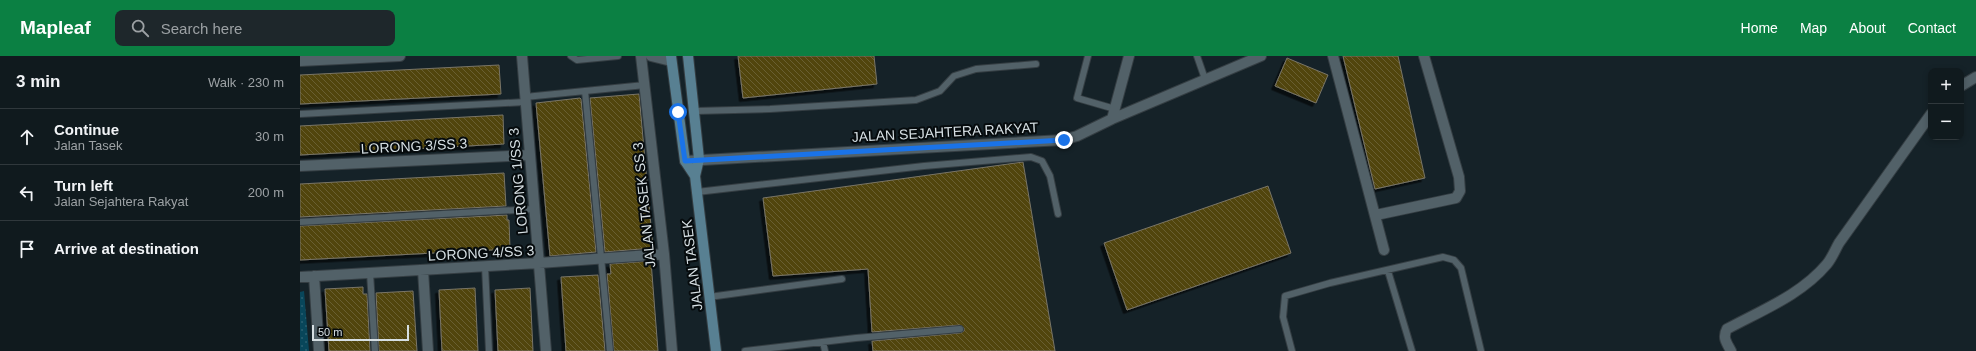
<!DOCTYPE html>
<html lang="en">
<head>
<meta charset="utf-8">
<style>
	body { margin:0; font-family:Helvetica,sans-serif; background:#1e272b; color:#f1f3f6 }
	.controls { position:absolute; right:12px; top:12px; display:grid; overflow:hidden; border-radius:8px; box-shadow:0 2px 6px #0003 }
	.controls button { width:36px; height:36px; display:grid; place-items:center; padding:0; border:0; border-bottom:1px solid #30383c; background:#101a1e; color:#f1f3f6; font:20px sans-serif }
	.scale { position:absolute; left:12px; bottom:10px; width:97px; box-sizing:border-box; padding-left:4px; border:2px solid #d6dfe3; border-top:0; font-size:11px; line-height:14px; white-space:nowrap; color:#d6dfe3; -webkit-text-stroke:3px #060b0d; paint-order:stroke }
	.stop { position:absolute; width:12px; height:12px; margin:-9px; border:3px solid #1a73e8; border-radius:50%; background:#fff }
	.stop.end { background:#1a73e8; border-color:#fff; box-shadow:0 1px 4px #0008 }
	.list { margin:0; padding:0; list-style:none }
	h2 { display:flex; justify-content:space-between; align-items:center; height:52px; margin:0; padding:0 16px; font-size:17px }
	h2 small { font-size:13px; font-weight:400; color:#9ca1a4 }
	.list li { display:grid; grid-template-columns:26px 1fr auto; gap:12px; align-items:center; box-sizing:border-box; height:56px; padding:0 16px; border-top:1px solid #30383c }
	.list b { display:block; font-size:15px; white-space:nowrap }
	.list p { margin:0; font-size:13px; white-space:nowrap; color:#9ca1a4 }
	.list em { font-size:13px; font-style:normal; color:#9ca1a4 }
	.icon { flex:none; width:22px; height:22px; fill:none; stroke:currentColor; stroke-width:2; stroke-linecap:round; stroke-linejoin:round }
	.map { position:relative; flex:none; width:1676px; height:295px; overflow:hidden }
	header { display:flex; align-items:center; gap:24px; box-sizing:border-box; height:56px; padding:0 20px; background:#0b8043; color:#fff }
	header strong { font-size:19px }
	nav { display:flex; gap:22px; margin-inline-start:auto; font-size:14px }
	.search { width:280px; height:36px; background:#1e272b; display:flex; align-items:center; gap:10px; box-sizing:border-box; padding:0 14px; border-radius:8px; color:#9ca1a4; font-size:15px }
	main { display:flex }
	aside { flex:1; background:#101a1e }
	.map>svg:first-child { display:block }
	.grass { fill:url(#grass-dots) }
	.building { fill:url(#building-back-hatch); stroke:#797567; filter:url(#shadow) }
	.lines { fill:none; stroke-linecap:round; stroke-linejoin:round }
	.service-casing { stroke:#353e43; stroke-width:8 }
	.minor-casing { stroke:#353e43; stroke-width:12 }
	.secondary-casing { stroke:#353e43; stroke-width:12 }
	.service { stroke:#526168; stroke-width:6 }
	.minor { stroke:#526168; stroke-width:10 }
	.secondary { stroke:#588092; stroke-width:10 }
	.route { stroke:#1a73e8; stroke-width:5 }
	.labels { text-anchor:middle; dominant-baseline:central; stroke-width:4; stroke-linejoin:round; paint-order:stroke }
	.street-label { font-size:14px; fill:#d6dfe3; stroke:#060b0d }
</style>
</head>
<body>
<header>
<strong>Mapleaf</strong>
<div class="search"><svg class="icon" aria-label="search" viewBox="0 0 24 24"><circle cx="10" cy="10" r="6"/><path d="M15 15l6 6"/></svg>Search here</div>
<nav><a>Home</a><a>Map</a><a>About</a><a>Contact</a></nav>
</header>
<main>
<aside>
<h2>3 min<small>Walk · 230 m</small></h2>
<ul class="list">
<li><svg class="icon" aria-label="ahead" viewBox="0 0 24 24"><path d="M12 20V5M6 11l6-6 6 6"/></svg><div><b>Continue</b><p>Jalan Tasek</p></div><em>30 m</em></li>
<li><svg class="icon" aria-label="left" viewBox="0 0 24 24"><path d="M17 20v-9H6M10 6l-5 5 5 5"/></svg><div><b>Turn left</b><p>Jalan Sejahtera Rakyat</p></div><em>200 m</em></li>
<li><svg class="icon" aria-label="arrive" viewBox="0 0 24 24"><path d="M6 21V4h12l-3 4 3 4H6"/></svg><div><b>Arrive at destination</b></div></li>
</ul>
</aside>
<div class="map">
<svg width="1676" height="295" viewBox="0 0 1676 295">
	<defs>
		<pattern id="grass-dots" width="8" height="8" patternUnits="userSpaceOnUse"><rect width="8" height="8" fill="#08465a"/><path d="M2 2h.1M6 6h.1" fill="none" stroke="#2b6072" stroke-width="1.8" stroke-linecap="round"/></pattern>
		<pattern id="building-back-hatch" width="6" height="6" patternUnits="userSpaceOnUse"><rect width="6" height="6" fill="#51450f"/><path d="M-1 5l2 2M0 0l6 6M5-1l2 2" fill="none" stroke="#695f32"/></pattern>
		<filter id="shadow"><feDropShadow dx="-3.5" dy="3.5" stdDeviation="0" flood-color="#0009"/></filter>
	</defs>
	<rect width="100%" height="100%" fill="#152228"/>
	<path class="grass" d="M4 235 9 295H0V236Z"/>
	<path class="building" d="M438 0H574L577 28 443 42Z
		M1043 0H1098L1125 122 1075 133Z
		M987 2 1028 19 1016 47 975 30Z
		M199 9 201 38 0 48V19Z
		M339 38 353 192 305 196 290 42Z
		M280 42 281 43 296 196 250 200 236 47Z
		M203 59 204 88 0 99V70Z
		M723 106 755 295H573L572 285 660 277 664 275V272L660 269 572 276 568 213 473 220 463 142Z
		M204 117 206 150 0 161V128Z
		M968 130 991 197 827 254 804 187Z
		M207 159V164H209L210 193 0 204V170Z
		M351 205 358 295H314L307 218H311L310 208Z
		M298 219 305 295H266L261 221Z
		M63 231V238H67L70 295H29L25 233Z
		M175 232 178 295H142L139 234Z
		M230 232 233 295H198L195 234Z
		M113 235 117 295H79L76 237Z"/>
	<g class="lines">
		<defs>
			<path id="service" d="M271 0 277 4 318 0
				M788 0 777 42 815 53
				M897 0 905 23
				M285 35 310 295
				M225 41 345 29
				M395 55 470 53 616 44 640 35 654 20 676 13 736 8
				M0 58 225 46
				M397 136 624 110 731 101 742 105 750 120 758 158
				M0 166 234 153
				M185 210 189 295
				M1088 215 1112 295
				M70 217 75 295
				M409 241 542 223
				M523 286 525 295
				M445 295 556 282 660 273
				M992 295 983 261 985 240 1030 227 1143 201 1154 204 1161 212 1181 295"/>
			<path id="minor" d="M222 0 246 295
				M341 0 364 198 372 295
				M351 0 371 5
				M1033 0 1084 194
				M0 5 100 0
				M1661 30 1676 21
				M812 63 829 0
				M385 105 763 84 777 80 812 63 961 0
				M0 110 230 99
				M1076 159 1156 142 1160 135 1159 121 1124 0
				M123 214 128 295
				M14 220 19 295
				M0 221 239 207 364 198
				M1431 295C1427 287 1422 282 1427 273 1462 254 1501 239 1527 208 1532 202 1535 194 1539 187L1631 58"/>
			<path id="secondary" d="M371 0 385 105 395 120
				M388 0 399 103 395 120 416 295"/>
		</defs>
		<use href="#service" class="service-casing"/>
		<use href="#minor" class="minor-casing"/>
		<use href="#secondary" class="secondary-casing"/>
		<use href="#service" class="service"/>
		<use href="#minor" class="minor"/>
		<use href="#secondary" class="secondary"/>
	</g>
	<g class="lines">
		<path class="route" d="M378 56 385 105 764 84"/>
	</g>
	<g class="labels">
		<g class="street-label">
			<text transform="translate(645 76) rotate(-3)">JALAN SEJAHTERA RAKYAT</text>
			<text transform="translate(114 90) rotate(-3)">LORONG 3/SS 3</text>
			<text transform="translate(218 125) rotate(-95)">LORONG 1/SS 3</text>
			<text transform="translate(344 149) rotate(-96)">JALAN TASEK SS 3</text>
			<text transform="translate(181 197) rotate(-3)">LORONG 4/SS 3</text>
			<text transform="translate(392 209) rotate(-97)">JALAN TASEK</text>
		</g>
	</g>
</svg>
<div class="controls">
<button>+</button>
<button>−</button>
</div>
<div class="scale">50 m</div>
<div class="stop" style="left:378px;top:56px"></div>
<div class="stop end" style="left:764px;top:84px"></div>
</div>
</main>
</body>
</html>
